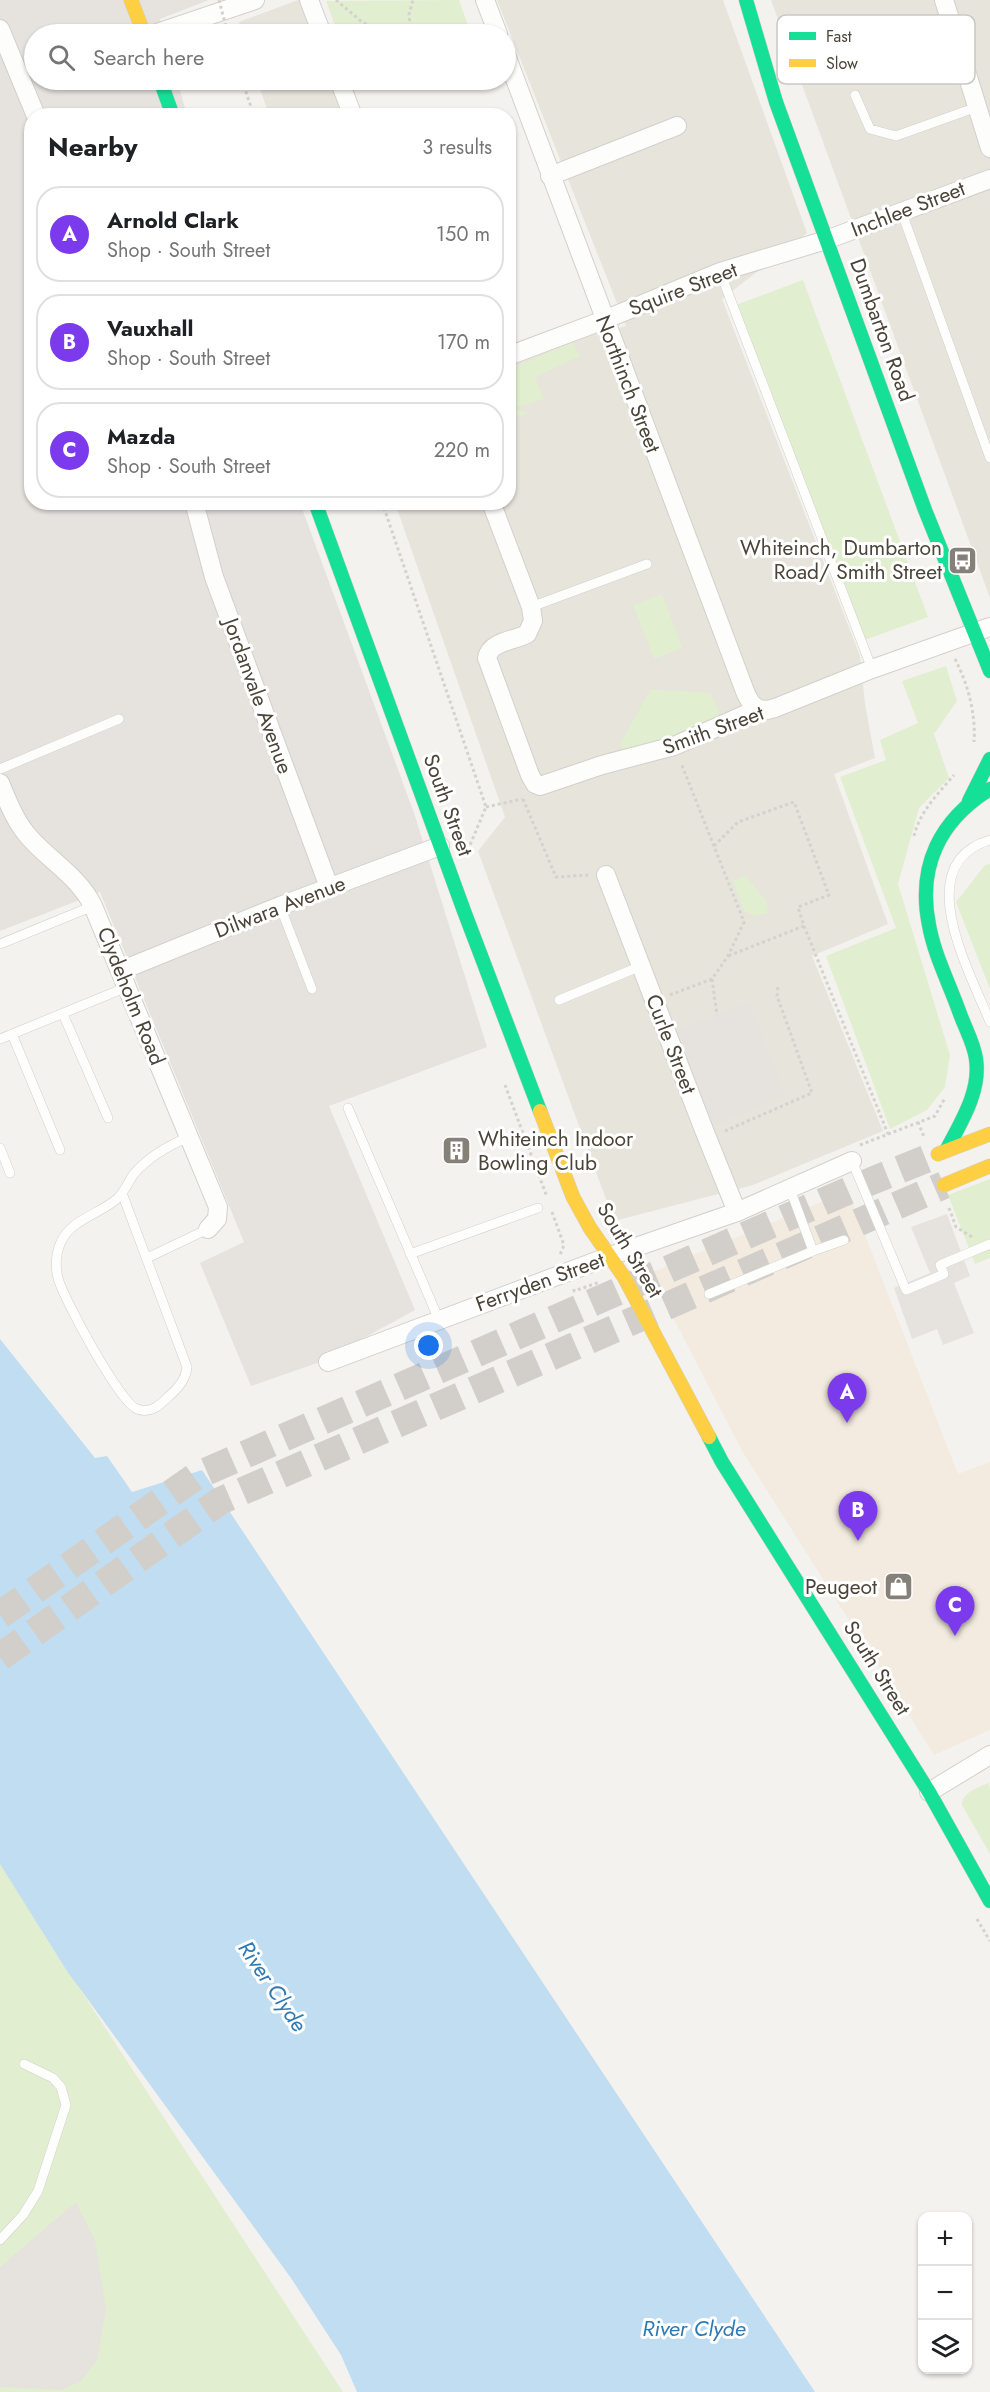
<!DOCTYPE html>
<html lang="en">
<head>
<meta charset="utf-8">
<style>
	body { margin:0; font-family:Jost,sans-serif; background:#f6f6f6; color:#202124 }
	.controls { position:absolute; right:18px; bottom:18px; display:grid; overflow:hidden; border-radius:12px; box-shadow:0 2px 4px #0004 }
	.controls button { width:54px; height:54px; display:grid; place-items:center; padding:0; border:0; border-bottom:2px solid #e0e0e0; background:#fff; color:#202124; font:30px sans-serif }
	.you { position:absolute; left:429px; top:1346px; width:21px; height:21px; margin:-15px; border:4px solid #fff; border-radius:50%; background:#1a73e8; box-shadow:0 0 0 9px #1a73e833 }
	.badge { display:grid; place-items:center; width:39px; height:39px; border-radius:50%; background:#7c3aed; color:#fff; font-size:20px; font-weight:700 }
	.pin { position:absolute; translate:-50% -50px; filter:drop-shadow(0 2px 3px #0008) }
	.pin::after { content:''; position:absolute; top:32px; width:21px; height:18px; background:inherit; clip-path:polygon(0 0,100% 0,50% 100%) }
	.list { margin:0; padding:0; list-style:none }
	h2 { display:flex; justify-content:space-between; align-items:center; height:78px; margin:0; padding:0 24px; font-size:26px }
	h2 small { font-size:20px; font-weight:400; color:#757577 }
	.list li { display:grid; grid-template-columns:39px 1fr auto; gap:18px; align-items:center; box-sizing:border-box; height:96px; margin:0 12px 12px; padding:0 12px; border:2px solid #e0e0e0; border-radius:24px }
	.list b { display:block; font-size:22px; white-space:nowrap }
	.list p { margin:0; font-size:20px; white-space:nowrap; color:#757577 }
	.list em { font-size:20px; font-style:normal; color:#757577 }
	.icon { flex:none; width:33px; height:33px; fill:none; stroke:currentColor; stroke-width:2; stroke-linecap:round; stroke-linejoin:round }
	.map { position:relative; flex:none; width:990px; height:2392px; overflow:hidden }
	.search { position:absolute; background:#fff; box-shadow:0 2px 4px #0004; left:24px; top:24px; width:492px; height:66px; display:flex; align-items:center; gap:15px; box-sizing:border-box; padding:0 21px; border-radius:33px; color:#757577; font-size:22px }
	.panel { position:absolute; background:#fff; box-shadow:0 2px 4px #0004; left:24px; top:108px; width:492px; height:402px; border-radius:24px }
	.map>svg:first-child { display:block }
	.residential { fill:#e7e4dc }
	.commercial { fill:#f3ebdf }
	.industrial { fill:#e6e2de }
	.green { fill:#e1eecf }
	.parking { fill:#e6e3df }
	.water { fill:#c0ddf1 }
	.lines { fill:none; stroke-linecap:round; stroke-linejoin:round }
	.primary-tunnel { stroke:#d2cfca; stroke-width:28; stroke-dasharray:28 14; stroke-linecap:butt }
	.lane-casing { stroke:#d2d0cb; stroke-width:10 }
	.street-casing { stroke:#d2d0cb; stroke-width:20 }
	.fast-casing { stroke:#d3cfc5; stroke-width:15 }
	.slow-casing { stroke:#d3cfc5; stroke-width:15 }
	.path { stroke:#d3d2cc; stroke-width:3; stroke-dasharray:3 3; stroke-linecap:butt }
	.lane { stroke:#fdfdfc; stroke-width:9 }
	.street { stroke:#fdfdfc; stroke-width:18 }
	.fast { stroke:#16e098; stroke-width:14 }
	.slow { stroke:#ffcf43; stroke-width:14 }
	.path-bridge { stroke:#d3d2cc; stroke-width:3; stroke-dasharray:3 3; stroke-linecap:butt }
	.labels { text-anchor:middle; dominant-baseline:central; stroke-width:6; stroke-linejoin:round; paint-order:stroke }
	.street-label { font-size:21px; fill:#4b4439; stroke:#fff }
	.poi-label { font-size:21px; fill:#4b4439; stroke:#fff; text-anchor:end }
	.water-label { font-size:22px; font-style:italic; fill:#2e7ab2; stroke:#fff }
	.key { fill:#fff; stroke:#c9c7c4; stroke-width:1.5 }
	.key-label { font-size:16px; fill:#4b4439 }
</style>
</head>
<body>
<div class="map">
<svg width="990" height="2392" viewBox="0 0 990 2392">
	<rect width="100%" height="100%" fill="#f4f2ee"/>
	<path class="residential" d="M298 0H315L327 34H243L239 22Z
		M497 0H723L807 233 722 299 860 656 865 704 875 758 834 774 888 924 812 956 883 1131 753 1185 614 1221 478 851 505 817 395 503 508 502 509 355 626 326Z
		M771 0H990V598Z
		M257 80H343L355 115H269Z"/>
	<path class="commercial" d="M848 1191 958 1474 990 1462V1730L934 1755 742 1451 650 1273Z"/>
	<path class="industrial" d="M0 0H209L160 19 164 34H34V80H177L187 115 32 116V502L300 503 414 813 487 1047 329 1106 415 1310 320 1362 251 1386 200 1263 244 1242 100 892 0 931Z"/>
	<path class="green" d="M459 0 471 34H338L326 1Z
		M803 280 928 617 862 641 736 305Z
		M573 342 580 356 535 377 544 399 514 408 528 413 509 421V369Z
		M662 594 682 648 654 659 633 605Z
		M946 666 957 701 934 734 949 778 919 808 898 884 950 1055 945 1087 927 1110 890 1129 826 956 896 928 840 777 886 760 880 740 918 723 902 681Z
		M651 689 711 693 722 722 626 759 620 744Z
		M990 864V989L956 902 985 865Z
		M746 876 767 902 768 913 756 916 744 911 733 881Z
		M990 1179V1258L975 1264 948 1195Z
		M988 1783 990 1787V1854L962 1805C962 1792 978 1788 988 1783Z
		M0 1862 76 1983 343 2392H0Z"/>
	<path class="parking" d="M749 1003 786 1095 713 1126 677 1030Z
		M947 1214 970 1276 954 1283 974 1333 943 1345 937 1329 912 1339 894 1288 930 1273 911 1227Z
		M76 2202 95 2240 106 2309 97 2360 82 2380 62 2390 0 2387V2267Z"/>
	<path class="water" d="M0 1339 95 1458 107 1456 132 1492 202 1470 815 2392H357L341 2355 291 2278 67 1971 0 1864Z"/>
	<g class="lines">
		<path class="primary-tunnel" d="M0 1615 196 1476 852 1189 933 1156
			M0 1657 220 1501 944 1185"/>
		<defs>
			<path id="lane" d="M855 95 870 129 896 136 977 107
				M902 213 990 458
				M720 272 872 669
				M531 607 647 564
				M0 769 119 719
				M990 840C909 864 970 972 990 1022
				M280 906 312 989
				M0 944 93 906
				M559 1000 641 966
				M63 1014 108 1118
				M12 1034 60 1150
				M0 1039 127 987
				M348 1108 439 1320
				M0 1148 10 1173
				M852 1161 906 1290 944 1274 940 1265 990 1244
				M790 1189 813 1251 844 1240
				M122 1193 187 1367C186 1380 178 1389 168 1397 159 1406 150 1414 137 1409 120 1403 63 1298 58 1278 55 1267 56 1252 61 1242 70 1220 102 1213 118 1198 124 1192 128 1183 133 1175 148 1157 167 1146 189 1137
				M410 1254 538 1208
				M147 1258 208 1229
				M709 1294 813 1251
				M0 2240 23 2215 38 2191 66 2105 61 2087 53 2078 24 2064"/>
			<path id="street" d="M309 0 322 34
				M485 0 498 34
				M944 0 990 148
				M0 29 36 116
				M154 34 255 0
				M506 55 746 694 751 703 758 709
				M339 80 353 116
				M550 176 677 126
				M508 356 604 320 720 272 826 240 990 179
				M194 502 214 577 329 887
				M491 502 531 607 533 621 527 634C514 641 490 641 487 658L530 775 535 784 540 786 602 765 674 746 758 709 767 710 775 708 872 669 990 627
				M0 783C8 802 15 821 29 837 50 861 79 877 93 906L218 1207 217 1219 208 1229
				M606 875 704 1130 737 1212
				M120 971 280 906 440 846
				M328 1362 610 1256 737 1212 852 1161
				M929 1792 990 1755"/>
			<path id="fast" d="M746 0 776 102 925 510 990 671
				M160 80 173 116
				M315 502 464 911 540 1111
				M969 801 990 759
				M947 1149C961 1122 981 1091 976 1059 974 1043 964 1026 959 1011 949 983 934 954 929 925 917 866 940 820 990 789
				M709 1437 722 1462 929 1792 990 1901"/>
			<path id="slow" d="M131 0 144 34
				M540 1111 573 1197 590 1228 624 1277 709 1437
				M938 1154 990 1134
				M944 1185 990 1166"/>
		</defs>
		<use href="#lane" class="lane-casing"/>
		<use href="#street" class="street-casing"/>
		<use href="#fast" class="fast-casing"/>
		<use href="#slow" class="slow-casing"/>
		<path class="path" d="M336 0 362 22 385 34
			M411 33 409 14 413 0
			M402 34 419 32 438 34
			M242 80 254 116
			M382 502 486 807 467 852
			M955 659C968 684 976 714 974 742
			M523 799 556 877 590 875
			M486 807 522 799
			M914 836C920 811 938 794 954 775
			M714 846 738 822 794 802 829 895 798 907 804 926 728 956
			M804 926 888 1134
			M712 979 717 1015
			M670 995 712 979 728 956 744 922 681 763
			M505 1085 547 1197
			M918 1122 924 1137
			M725 1131 812 1093 777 996 778 986
			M860 1145 935 1116 945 1098
			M949 1208 956 1227 972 1237
			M552 1212 564 1245 560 1255
			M574 1289V1291L600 1282
			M977 1919 990 1941"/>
		<use href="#lane" class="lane"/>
		<use href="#street" class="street"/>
		<use href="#fast" class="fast"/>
		<use href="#slow" class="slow"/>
		<path class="path-bridge" d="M219 0 228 34"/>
	</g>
	<defs>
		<symbol id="bus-square" viewBox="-11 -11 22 22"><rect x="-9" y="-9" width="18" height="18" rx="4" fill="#868178" stroke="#fff"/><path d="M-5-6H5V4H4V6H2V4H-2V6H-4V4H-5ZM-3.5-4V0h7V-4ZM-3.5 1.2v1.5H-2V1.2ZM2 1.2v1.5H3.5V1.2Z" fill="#fff"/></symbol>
		<symbol id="building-square" viewBox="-11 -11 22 22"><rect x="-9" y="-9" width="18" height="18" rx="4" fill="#868178" stroke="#fff"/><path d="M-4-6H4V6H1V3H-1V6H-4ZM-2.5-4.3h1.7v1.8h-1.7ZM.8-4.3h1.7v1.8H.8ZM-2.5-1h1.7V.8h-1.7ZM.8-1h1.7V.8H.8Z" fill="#fff"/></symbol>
		<symbol id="shop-square" viewBox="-11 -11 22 22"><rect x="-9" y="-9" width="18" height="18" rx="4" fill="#868178" stroke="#fff"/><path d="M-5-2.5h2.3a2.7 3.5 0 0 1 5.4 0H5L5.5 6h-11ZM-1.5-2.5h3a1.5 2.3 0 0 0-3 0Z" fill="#fff"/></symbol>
	</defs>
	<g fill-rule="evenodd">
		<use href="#bus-square" x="946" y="544" width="33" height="33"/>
		<use href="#building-square" x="440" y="1134" width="33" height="33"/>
		<use href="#shop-square" x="882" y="1570" width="33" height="33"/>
	</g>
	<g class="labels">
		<g class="street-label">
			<text transform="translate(908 209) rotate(-21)">Inchlee Street</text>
			<text transform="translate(683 289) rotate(-21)">Squire Street</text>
			<text transform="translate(882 330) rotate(70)">Dumbarton Road</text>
			<text transform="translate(628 384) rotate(69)">Northinch Street</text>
			<text transform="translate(258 696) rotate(70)">Jordanvale Avenue</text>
			<text transform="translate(713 730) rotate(-20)">Smith Street</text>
			<text transform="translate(448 805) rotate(70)">South Street</text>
			<text transform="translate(280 907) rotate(-21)">Dilwara Avenue</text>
			<text transform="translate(131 996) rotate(68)">Clydeholm Road</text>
			<text transform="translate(671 1044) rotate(69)">Curle Street</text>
			<text transform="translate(630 1250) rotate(59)">South Street</text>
			<text transform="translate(540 1282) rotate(-20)">Ferryden Street</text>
			<text transform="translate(877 1668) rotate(58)">South Street</text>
		</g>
		<g class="poi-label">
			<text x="942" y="548">Whiteinch, Dumbarton<tspan x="942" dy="24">Road/ Smith Street</tspan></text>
			<text x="478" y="1139" text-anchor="start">Whiteinch Indoor<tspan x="478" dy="24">Bowling Club</tspan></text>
			<text x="877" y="1587">Peugeot</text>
		</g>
		<g class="water-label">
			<text transform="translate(273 1986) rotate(56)">River Clyde</text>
			<text x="694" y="2328">River Clyde</text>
		</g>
	</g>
	<rect x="777" y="15" width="198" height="69" rx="9" class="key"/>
	<rect x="789" y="32" width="27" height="8" fill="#16e098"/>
	<rect x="789" y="59" width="27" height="8" fill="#ffcf43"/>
	<g class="key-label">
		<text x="826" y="42">Fast</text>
		<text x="826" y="69">Slow</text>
	</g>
</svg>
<div class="controls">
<button>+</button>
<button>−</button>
<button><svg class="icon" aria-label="layers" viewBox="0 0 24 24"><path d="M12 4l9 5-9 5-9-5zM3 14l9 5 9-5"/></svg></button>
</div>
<div class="you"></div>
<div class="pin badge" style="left:847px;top:1423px">A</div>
<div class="pin badge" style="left:858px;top:1541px">B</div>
<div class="pin badge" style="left:955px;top:1636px">C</div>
<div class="search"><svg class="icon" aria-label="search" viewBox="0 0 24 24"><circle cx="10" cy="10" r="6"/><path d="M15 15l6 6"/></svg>Search here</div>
<section class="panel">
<h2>Nearby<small>3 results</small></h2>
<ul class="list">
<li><span class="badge">A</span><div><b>Arnold Clark</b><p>Shop · South Street</p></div><em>150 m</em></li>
<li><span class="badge">B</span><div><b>Vauxhall</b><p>Shop · South Street</p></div><em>170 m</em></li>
<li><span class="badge">C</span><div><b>Mazda</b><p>Shop · South Street</p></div><em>220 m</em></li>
</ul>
</section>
</div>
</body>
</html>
